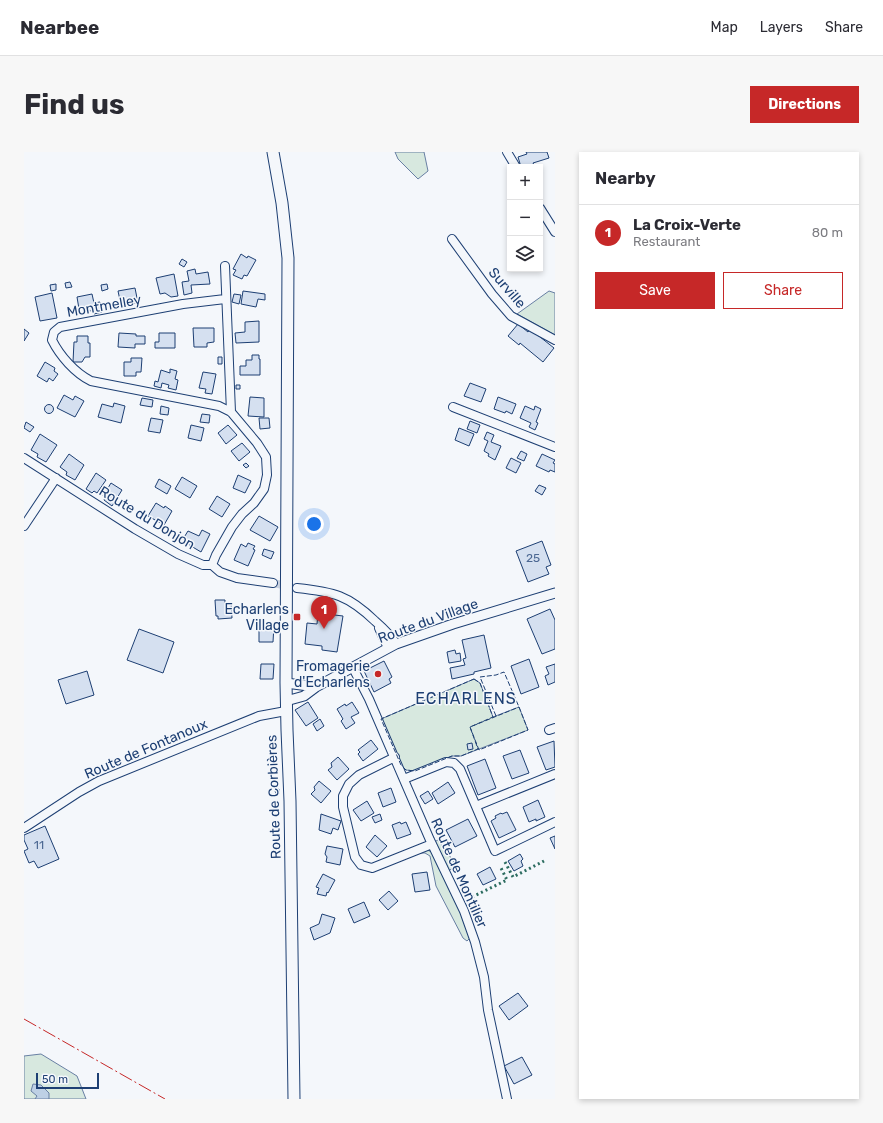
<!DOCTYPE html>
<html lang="en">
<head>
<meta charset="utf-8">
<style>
	body { margin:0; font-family:Rubik,sans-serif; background:#f7f7f7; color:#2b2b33 }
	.controls { position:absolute; right:12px; top:12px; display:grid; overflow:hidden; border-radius:0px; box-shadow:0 2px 6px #0003 }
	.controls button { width:36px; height:36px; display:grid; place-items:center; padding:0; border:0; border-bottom:1px solid #e1e1e2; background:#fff; color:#2b2b33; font:20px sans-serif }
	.scale { position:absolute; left:12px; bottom:10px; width:63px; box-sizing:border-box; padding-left:4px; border:2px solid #1d3f73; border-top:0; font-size:11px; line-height:14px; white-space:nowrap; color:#1d3f73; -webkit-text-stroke:3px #f4f7fb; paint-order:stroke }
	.you { position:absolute; left:290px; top:372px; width:14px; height:14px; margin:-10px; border:3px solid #fff; border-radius:50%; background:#1a73e8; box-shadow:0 0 0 6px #1a73e833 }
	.badge { display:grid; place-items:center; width:26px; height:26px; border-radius:50%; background:#c62828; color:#fff; font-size:13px; font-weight:700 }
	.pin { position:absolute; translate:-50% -33px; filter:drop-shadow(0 1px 2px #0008) }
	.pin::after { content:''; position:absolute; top:21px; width:14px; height:12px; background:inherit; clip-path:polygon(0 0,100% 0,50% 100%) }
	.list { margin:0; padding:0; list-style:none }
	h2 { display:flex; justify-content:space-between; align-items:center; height:52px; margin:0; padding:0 16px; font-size:17px }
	h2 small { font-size:13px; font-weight:400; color:#7c7c81 }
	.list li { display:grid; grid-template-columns:26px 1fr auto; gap:12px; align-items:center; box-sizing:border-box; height:56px; padding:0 16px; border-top:1px solid #e1e1e2 }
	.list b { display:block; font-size:15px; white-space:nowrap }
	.list p { margin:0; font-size:13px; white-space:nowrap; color:#7c7c81 }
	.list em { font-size:13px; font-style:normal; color:#7c7c81 }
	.actions { display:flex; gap:8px; padding:12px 16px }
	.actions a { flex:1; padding:9px 0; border:1px solid #c62828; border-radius:0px; text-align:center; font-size:14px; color:#c62828 }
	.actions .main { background:#c62828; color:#fff }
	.icon { flex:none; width:22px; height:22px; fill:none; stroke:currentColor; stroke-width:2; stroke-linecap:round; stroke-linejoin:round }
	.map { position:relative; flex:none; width:531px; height:947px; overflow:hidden; border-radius:0px }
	header { display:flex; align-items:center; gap:24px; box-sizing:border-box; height:56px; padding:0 20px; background:#fff; border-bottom:1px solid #e1e1e2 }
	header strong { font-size:19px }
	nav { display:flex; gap:22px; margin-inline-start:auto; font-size:14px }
	.intro { display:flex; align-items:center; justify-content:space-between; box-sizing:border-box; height:96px; padding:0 24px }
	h1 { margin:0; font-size:28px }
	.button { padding:10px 18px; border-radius:0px; background:#c62828; color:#fff; font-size:14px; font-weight:700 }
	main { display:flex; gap:24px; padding:0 24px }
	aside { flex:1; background:#fff; border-radius:0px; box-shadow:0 2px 6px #0003 }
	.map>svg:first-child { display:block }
	.green { fill:#d7e8df; stroke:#687fa3 }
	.water { fill:#bed0e5; stroke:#687fa3 }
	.building { fill:#d5e0f0; stroke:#1d3f73 }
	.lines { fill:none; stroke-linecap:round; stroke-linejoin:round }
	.minor-tunnel { stroke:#c9d2e0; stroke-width:8; stroke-dasharray:8 4; stroke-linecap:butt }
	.minor-casing { stroke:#1d3f73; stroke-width:10 }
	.tertiary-casing { stroke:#1d3f73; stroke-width:11 }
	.secondary-casing { stroke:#1d3f73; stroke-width:13 }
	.minor { stroke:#f4f7fb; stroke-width:8 }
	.tertiary { stroke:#f4f7fb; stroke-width:9 }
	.secondary { stroke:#f4f7fb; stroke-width:11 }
	.hedge { stroke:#2c6c60; stroke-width:3; stroke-dasharray:2 3; stroke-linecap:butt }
	.fence { stroke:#1d3f73; stroke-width:1; stroke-dasharray:5 2; stroke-linecap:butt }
	.power { stroke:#c62828; stroke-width:1; stroke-dasharray:14 3 2 3; stroke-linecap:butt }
	.poi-dot { fill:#c62828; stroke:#f4f7fb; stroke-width:1.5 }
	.labels { text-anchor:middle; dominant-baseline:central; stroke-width:3; stroke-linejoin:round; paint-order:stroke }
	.number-label { font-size:12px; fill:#4b6792 }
	.street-label { font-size:14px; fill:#1d3f73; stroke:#f4f7fb }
	.poi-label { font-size:14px; fill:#1d3f73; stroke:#f4f7fb; text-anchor:end }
	.quarter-label { font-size:16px; letter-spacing:1px; fill:#1d3f73; stroke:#f4f7fb }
</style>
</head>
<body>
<header>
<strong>Nearbee</strong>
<nav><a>Map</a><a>Layers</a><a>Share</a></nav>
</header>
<div class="intro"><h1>Find us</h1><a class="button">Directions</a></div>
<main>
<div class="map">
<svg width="531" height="947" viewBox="0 0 531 947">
	<rect width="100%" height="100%" fill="#f4f7fb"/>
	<path class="green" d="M371 0H400L404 19 394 27 374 7Z
		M525 139 531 141V183L493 162Z
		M450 527 456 531 469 565 495 555 504 578 437 604H428L391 619 382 618 377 613 357 567Z
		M414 688 433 714 424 719 410 690Z
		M403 698 408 700 415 711 447 785 443 789 439 786 412 734 406 704 401 701H394Z
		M17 902 53 924 62 947H0V904Z"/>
	<path class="water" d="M9 932 17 933 25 941V947H11L13 944 7 939Z"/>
	<path class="building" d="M502 0H523L525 6 509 11 510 13 497 15 494 5 503 2Z
		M217 102 223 106 224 104 232 108 223 124 220 123 218 127 209 123 212 118 209 117Z
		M158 107 163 110 160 115 155 112Z
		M171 117 172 122 184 120 186 132 167 133 168 141 160 143 158 130 165 129 163 119Z
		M150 122 154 144 147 145 141 141 136 142 132 126Z
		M46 130 48 135 42 136 41 131Z
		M32 132V138L27 139 26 133Z
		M83 132 84 137 78 139 77 133Z
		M111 136 114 151 97 153 94 139Z
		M219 139 241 142V148L234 147 232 155 217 152Z
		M28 141 33 166 16 169 11 145Z
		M68 142 70 151 76 150 78 160 70 162V158L61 160 60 156 55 157 53 145Z
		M210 142 217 143 215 152 208 150Z
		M235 169V190L212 191 211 181 221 180V170Z
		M494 172 504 180 506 177 530 196 519 210 496 191 495 193 484 184Z
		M169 176H190V190L183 191V195H170Z
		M0 177 5 181 0 189Z
		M95 181 112 182V184H121V192H111V196L94 195Z
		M135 181H151V196H131V190H135Z
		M53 184H64V191H66V205H61L58 210H49L50 190H53Z
		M228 203H235V207H236V223H216V214H222V208H228Z
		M194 205H198V212H194Z
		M107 206H118L117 220H112V224H100V210H107Z
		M21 210 31 216 30 219 34 222 29 229 25 226 23 230 13 224Z
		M146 217 153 219 151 227 154 228 152 238 144 236 145 233 138 231 137 236 130 234 131 229 134 230 137 218 146 221Z
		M179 220 192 222 188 242 181 241 182 237 175 236Z
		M446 231 462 237 457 250 440 244Z
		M212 233H216V237H212Z
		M40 243 49 248 51 244 60 249 51 265 33 256Z
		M226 245 240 246V265L224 264Z
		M474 245 492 252 488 262 482 259 481 261 470 257Z
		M118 246 129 248 128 255 116 253Z
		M90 251 101 254 97 271 74 265 78 252 89 255Z
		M20.5 257a4.5 4.5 0 1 1 9 0a4.5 4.5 0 1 1-9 0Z
		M137 254 145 256 144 263 136 262Z
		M501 254 510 258 511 254 517 257 512 270 514 271 511 278 505 275 507 271 496 266Z
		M178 262 186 263 185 271 176 270Z
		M127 266 139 268 136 281 124 279Z
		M235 266H245L246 276 236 277Z
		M446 269 456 273 453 281 443 277Z
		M2 270 10 275 6 280 0 276Z
		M167 273 180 276 177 289 164 286Z
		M204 273 213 283 202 292 194 281Z
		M435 276 450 282 445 294 431 288Z
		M463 280 470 283 467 290 477 294 471 308 464 304 465 302 460 299 464 289 460 287Z
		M16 282 33 293 22 310 13 305 14 302 7 298Z
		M218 291 226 300 215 309 207 299Z
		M497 299 503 302 500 309 493 306Z
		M45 302 60 313 51 328 42 323 43 320 36 315Z
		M518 302 531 308 529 311 531 312V320L526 318 525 320 512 314Z
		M487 306 497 311 492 321 482 316Z
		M222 311 225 314 222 316 219 313Z
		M72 321 82 328 73 341 70 339 68 341 62 337Z
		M214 323 227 329 221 341 209 336Z
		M158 325 173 334 166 346 151 337Z
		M135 327 147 334 143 342 131 335Z
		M87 331 98 338 88 354 80 348 81 346 79 344Z
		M515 333 522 336 518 343 511 339Z
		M193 344 206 352 198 365 185 357Z
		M132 351 140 356 141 354 148 359 140 373 124 364Z
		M235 364 254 375 246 389 226 378Z
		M178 378 186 382 177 400 162 391 163 390 159 387 164 379 175 384Z
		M518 389 527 413 522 415 525 422 504 430 492 399Z
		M224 391 231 394 229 397 231 398 224 414 210 408 217 392 222 395Z
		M240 397 250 400 247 407 238 403Z
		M191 448H201V451H207L208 466 194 467V464H192Z
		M526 457 531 468V497L518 502 503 467Z
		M294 461 319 464 313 500 298 498V494L281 492 283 471 293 472Z
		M235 472 250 473 249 490H235Z
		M115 477 150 490 139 521 103 508Z
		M460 483 467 516 450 520V522L428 527 426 516 441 513 439 507 442 506 438 488Z
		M431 498 432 502 436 501 437 509 425 511 423 500Z
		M505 507 515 535 497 542 487 514Z
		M360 509 368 525 365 527 367 531 350 540 340 519Z
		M237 512H250L249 527H236Z
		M531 512V530L524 533 521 524 525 522 522 515Z
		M63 519 70 543 42 552 34 528Z
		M284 550 294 566 282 574 271 558Z
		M328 550 335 561 327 565 331 571 322 577 317 569 319 567 313 557 321 552 322 554Z
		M296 567 300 574 293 579 289 572Z
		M347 588 354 597 339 609 334 602 336 600 334 598Z
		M530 589 531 615 522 618 513 595Z
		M448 591 449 597 444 598 443 592Z
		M496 598 505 621 488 627 479 604Z
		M314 605 325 617 313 628 304 618 308 615 307 611Z
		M461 607 472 636 454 643 443 614Z
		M295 629 307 639 297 651 287 642 291 638 290 635Z
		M424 630 431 641 414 652 408 641Z
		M367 636 372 650 359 655 354 641Z
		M255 637V642L252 643 251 638Z
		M404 639 409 647 401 652 396 644Z
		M514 648 521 665 512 669V667L505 670 499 655Z
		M343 649 350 661 337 669 329 658Z
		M483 660 492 678 475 686 467 669 472 666 471 664 477 661 478 662Z
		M297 662 317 669 314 678 309 676 307 682 295 678Z
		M356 662 358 668 351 671 348 665Z
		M444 667 453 684 431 695 422 678Z
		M376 670 377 672 382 670 387 682 373 687 368 673Z
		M21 674 35 707 14 716 10 709 5 711 0 699 4 697 0 688V683Z
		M351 683 363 694 353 705 342 695Z
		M531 684V697L526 686Z
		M303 694 319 697 316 713 302 710 303 705 301 702Z
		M496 702 499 707 497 709 499 714 490 719 484 709Z
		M466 715 472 727 459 733 453 722Z
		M403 720 406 738 391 740 388 722Z
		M299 722 311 728 304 741 303 740 302 744 293 742 295 736 292 735Z
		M365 739 374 749 364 758 355 748Z
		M340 750 346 764 330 771 324 757Z
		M298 762 311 766 306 781 290 788 286 776 295 772Z
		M494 841 504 854 485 868 475 854Z
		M498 905 508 923 490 932 480 914Z"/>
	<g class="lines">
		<path class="minor-tunnel" d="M249 431 273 436"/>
		<defs>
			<path id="minor" d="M483 0 492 15
				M516 56 531 80
				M428 87 468 142 487 164 531 188
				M201 114 207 260
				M429 255 531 295
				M0 306 111 377 154 402 179 413H188L196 420 213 426 249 431
				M0 374 32 326
				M188 413 192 403 208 375 218 362 230 351 240 337 243 323 242 305 233 291 207 260 195 254 67 229C51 221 36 204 28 188L30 180 36 175 159 152 201 147
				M273 436C310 440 324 443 351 469 359 476 367 483 372 492
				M355 476 364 496
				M329 516 345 547 406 688 440 759 451 790 460 825 464 858 483 947
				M525 578 531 576
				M371 605 335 623 325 632 319 644V655L331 705 337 713 348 716 408 692
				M380 627 422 610 430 611 436 617 471 699 531 670
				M452 654 531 622
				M0 676 55 640 75 629 235 564 262 559"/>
			<path id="tertiary" d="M262 531 292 535
				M262 549 280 544 292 535 372 492 429 472 531 441"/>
			<path id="secondary" d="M249 0 258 51 264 106 262 531 263 578 266 649 270 947"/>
		</defs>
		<use href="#minor" class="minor-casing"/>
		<use href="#tertiary" class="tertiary-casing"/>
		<use href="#secondary" class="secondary-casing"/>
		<use href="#minor" class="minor"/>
		<use href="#tertiary" class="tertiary"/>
		<use href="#secondary" class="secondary"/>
		<path class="hedge" d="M481 710 489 725 520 709
			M448 745 483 728 476 714"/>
		<path class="fence" d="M450 527 456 531 469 565 446 575 454 597 437 604H428L391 619 382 618 377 613 357 567Z
			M495 555 504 578 455 598 446 575Z
			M472 564 456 525 472 523 480 520 495 555"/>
		<path class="power" d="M0 867 141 947"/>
	</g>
	<g class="poi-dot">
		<rect x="269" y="461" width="8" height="8" rx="2"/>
		<circle cx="354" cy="522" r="4"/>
	</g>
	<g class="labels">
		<g class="number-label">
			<text x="509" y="406">25</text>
			<text x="15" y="693">11</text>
		</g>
		<g class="street-label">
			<text transform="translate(483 136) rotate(49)">Surville</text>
			<text transform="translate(80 154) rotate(-10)">Montmelley</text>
			<text transform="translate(123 366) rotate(31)">Route du Donjon</text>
			<text transform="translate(404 469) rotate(-20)">Route du Village</text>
			<text transform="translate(122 597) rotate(-23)">Route de Fontanoux</text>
			<text transform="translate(250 645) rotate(-92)">Route de Corbières</text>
			<text transform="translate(435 721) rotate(66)">Route de Montilier</text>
		</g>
		<g class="poi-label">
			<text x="265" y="457">Echarlens<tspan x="265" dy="16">Village</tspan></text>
			<text x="346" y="514">Fromagerie<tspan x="346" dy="16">d'Echarlens</tspan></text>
		</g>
		<g class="quarter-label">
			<text x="442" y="546">ECHARLENS</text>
		</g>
	</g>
</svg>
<div class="controls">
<button>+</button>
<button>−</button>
<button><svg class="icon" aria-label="layers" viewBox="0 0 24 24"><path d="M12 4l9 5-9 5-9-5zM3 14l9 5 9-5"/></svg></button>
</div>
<div class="scale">50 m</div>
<div class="you"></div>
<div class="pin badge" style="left:300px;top:477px">1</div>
</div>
<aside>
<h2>Nearby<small></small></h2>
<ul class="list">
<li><span class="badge">1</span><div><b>La Croix-Verte</b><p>Restaurant</p></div><em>80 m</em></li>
</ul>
<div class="actions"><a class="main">Save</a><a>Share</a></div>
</aside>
</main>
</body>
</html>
